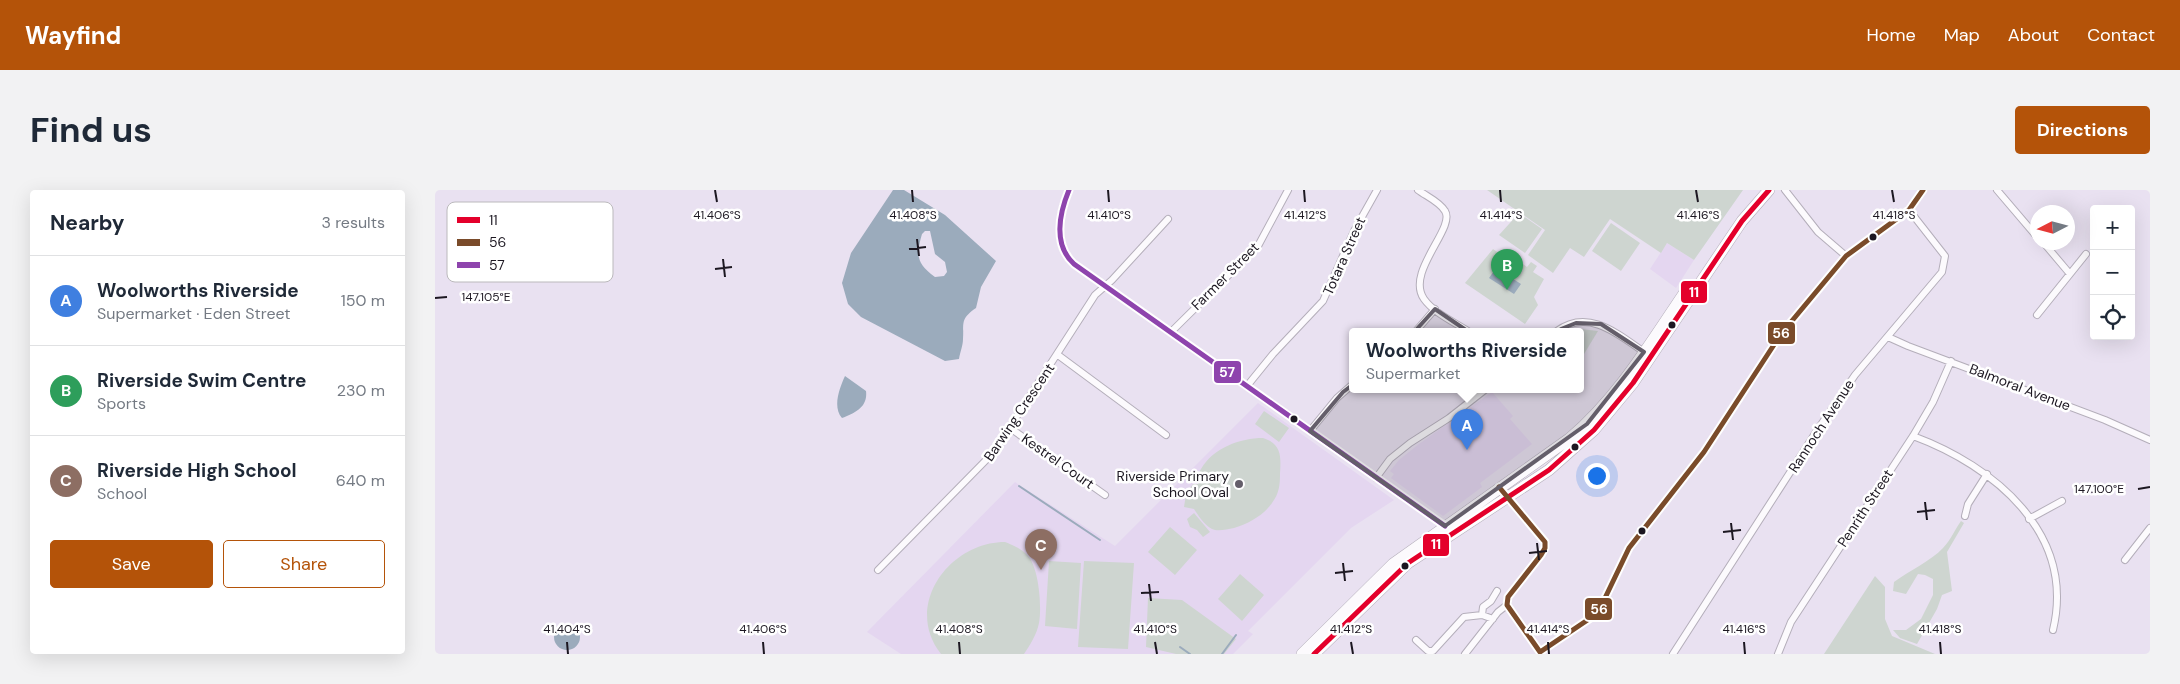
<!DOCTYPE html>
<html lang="en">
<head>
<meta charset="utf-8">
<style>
	body { margin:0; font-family:"DM Sans",sans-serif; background:#f2f2f3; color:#1f2937 }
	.controls { position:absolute; right:15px; top:15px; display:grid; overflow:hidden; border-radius:5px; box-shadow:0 5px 20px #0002 }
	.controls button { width:45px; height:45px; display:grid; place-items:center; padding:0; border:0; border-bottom:1px solid #e0e1e3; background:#fff; color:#1f2937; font:25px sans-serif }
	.compass { position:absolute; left:1595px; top:15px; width:45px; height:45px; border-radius:50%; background:#fff; box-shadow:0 5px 20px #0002; rotate:264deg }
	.you { position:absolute; left:1161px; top:285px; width:18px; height:18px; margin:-12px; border:4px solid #fff; border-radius:50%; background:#1a73e8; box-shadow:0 0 0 8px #1a73e833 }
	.badge { display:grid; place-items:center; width:32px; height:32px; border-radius:50%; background:#b45309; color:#fff; font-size:16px; font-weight:700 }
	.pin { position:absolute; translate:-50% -41px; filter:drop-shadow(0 1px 2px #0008) }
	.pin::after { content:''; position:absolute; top:26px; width:18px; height:15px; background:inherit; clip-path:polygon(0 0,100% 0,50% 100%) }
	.popup { position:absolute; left:914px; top:138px; width:235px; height:65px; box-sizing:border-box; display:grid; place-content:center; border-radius:5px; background:#fff; filter:drop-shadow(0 1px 4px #0005); font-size:16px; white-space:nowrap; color:#747a83 }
	.popup b { font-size:19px; color:#1f2937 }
	.popup::after { content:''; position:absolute; left:50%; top:100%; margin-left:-10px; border:10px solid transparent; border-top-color:#fff }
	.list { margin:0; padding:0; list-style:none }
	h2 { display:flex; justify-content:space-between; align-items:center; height:65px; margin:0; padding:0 20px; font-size:21px }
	h2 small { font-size:16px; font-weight:400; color:#747a83 }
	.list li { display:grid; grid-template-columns:32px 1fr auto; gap:15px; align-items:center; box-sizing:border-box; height:90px; padding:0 20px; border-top:1px solid #e0e1e3 }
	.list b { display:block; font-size:19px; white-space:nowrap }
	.list p { margin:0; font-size:16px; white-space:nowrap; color:#747a83 }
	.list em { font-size:16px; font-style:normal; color:#747a83 }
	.actions { display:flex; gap:10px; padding:15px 20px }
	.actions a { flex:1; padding:11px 0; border:1px solid #b45309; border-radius:5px; text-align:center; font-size:18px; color:#b45309 }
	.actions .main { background:#b45309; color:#fff }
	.icon { flex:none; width:28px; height:28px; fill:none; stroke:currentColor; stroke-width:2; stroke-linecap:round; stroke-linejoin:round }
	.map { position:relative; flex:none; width:1715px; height:464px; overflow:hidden; border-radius:5px }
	header { display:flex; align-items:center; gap:30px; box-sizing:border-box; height:70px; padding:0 25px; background:#b45309; color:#fff }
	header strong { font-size:24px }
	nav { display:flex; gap:28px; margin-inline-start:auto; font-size:18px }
	.intro { display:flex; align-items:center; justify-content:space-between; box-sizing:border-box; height:120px; padding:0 30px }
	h1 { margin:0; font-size:35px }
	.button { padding:12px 22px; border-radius:5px; background:#b45309; color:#fff; font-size:18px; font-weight:700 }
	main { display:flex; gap:30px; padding:0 30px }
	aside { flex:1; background:#fff; border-radius:5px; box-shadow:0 5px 20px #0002 }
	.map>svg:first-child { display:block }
	.built { fill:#e4d6f0 }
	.green { fill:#ced5d0 }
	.water { fill:#9babbc; fill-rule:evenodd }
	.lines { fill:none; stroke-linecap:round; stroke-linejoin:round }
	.stream { stroke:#9babbc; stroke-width:2 }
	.street-casing { stroke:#b4aeba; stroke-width:8 }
	.highway-casing { stroke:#b4aeba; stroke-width:12 }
	.street { stroke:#fcfafd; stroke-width:6 }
	.highway { stroke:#fcfafd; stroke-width:11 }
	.bus-1-casing { stroke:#fff; stroke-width:9 }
	.bus-2-casing { stroke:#fff; stroke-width:9 }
	.bus-3-casing { stroke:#fff; stroke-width:9 }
	.bus-1 { stroke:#e4002b; stroke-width:5 }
	.bus-2 { stroke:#7a4b2a; stroke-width:5 }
	.bus-3 { stroke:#8e44ad; stroke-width:5 }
	.marked { fill:#645e6a; fill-opacity:0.2; stroke:#645e6a; stroke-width:4; stroke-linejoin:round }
	.ticks { fill:none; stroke:#1c1721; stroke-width:2 }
	.bus-dot { fill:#1c1721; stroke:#fff; stroke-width:2 }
	.poi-dot { fill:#645e6a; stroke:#fff; stroke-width:2 }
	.labels { text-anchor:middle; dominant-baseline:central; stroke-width:5; stroke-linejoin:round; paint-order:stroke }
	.street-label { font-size:14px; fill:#1c1721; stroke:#fff }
	.poi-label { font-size:14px; fill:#1c1721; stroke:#fff; text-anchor:end }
	.key { fill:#fff; stroke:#bbb9bc; stroke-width:1 }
	.key-label { font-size:14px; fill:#1c1721 }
	.ticks-label { font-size:12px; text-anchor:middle; fill:#1c1721; stroke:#fff; stroke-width:5; stroke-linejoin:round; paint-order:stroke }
	.line-badge { stroke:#fff; stroke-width:2 }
	.badge-label { font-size:14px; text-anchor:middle; font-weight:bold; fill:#fff }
</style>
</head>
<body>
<header>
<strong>Wayfind</strong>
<nav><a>Home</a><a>Map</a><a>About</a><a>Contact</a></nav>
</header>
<div class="intro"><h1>Find us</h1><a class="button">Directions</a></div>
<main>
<aside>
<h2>Nearby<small>3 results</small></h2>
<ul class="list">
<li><span class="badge" style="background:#3f7fe0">A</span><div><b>Woolworths Riverside</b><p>Supermarket · Eden Street</p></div><em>150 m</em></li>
<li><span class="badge" style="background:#2e9e5b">B</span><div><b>Riverside Swim Centre</b><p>Sports</p></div><em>230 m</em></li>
<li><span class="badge" style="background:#8d6e63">C</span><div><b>Riverside High School</b><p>School</p></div><em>640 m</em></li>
</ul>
<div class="actions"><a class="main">Save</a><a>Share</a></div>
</aside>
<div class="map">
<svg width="1715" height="464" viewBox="0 0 1715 464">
	<rect width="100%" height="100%" fill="#e9e1f1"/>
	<path class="built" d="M1232 53 1259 70 1241 98 1215 79Z
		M1057 202 1078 226 1075 229 1097 254 1045 293 1047 297 1008 326 956 288 959 284 955 281 964 270 984 254Z
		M823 213 959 310 916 338 813 441 818 444 798 464H466L432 442 580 292 680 356Z"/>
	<path class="green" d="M1052 0H1308L1259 70 1232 53 1226 63 1175 29 1149 67 1135 58 1118 83 1093 65 1110 40Z
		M1084 23 1107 39 1090 63 1064 45Z
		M1176 33 1205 53 1186 81 1157 61Z
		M1058 59 1068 66 1071 62 1092 77 1096 72 1102 76 1098 82 1109 89 1099 107 1103 115 1090 134 1030 93Z
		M1146 139 1163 141 1146 169V141H1137Z
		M829 221 854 238 844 252 820 234Z
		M828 248C847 254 846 267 845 284 845 295 844 304 837 313 829 325 813 334 799 338 792 339 783 342 777 339 769 335 763 325 759 319L749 317 752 298H755L758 294H763C763 290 763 283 766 279 778 258 805 248 828 248Z
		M759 323 775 342 768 347 762 340 755 337 752 329Z
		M1526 331 1529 333 1512 362 1517 401 1507 405 1502 419 1482 454 1465 448 1458 440H1471L1486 429 1498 405V389L1490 385 1483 384 1471 404 1458 401 1459 392C1475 380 1496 371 1508 358 1516 350 1520 339 1526 331Z
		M735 337 762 360 740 385 713 362Z
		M570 352C578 355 587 359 593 366 604 378 607 417 604 433 602 444 595 455 589 464H506C468 416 514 352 570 352Z
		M614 371 646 373 642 439 610 436Z
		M649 371 699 373 693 459 643 457Z
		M805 384 829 405 807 431 783 409Z
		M1440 386 1450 397V429L1457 446 1500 464H1389Z
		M713 408 747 410 801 449 789 464H741L711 457Z"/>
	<path class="water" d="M458 0H469L510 25 561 71 546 97 541 118C525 129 529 133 528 149 528 156 525 162 524 169L510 171 426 127 413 114 407 93 416 63ZM490 41H495L500 64 510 72 512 82 509 86 500 87C481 73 481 65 487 44Z
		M1061 78 1086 94 1079 104 1054 88Z
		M410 186 431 201C433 217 420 223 407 228 397 217 405 197 410 186Z
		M119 447a13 13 0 1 1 26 0a13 13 0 1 1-26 0Z"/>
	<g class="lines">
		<path class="stream" d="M584 296 665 350
			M745 457 755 464
			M787 464 801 445"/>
		<defs>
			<path id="street" d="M634 0C624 24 618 55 639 74L1010 336
				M983 0C991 6 1005 12 1010 21 1021 38 970 82 989 109 999 123 1019 132 1033 141
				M1350 0 1383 42 1411 66
				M1562 0 1602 47
				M1608 52 1635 84
				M1602 125 1651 64
				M981 141 1000 119
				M1122 141C1153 118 1183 144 1209 162
				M736 142 823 56 853 0
				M1453 147 1473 156 1670 230 1715 250
				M623 165 731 245
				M812 196 838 164 888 111 919 41 942 0
				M575 238 670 305
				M875 241 902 208 918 194
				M1478 246C1559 276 1641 343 1618 440
				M941 288 955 269 975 253 1014 228 1051 199
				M1073 308 1110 352V358L1106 365 1073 407 1072 415 1105 462 1160 425 1170 408 1194 358 1269 262 1346 144 1411 66 1474 20 1488 0
				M1530 326 1533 314 1552 284
				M1594 329 1627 311
				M1690 370 1715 338
				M443 380 558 263 660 105 677 90 733 29
				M1047 425 1048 417 1056 411 1062 401
				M981 450 993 461H998L1029 427 1047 425 1058 429
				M1030 464 1063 422 1072 415
				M1238 464 1383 239 1420 185 1507 82 1510 66 1474 20
				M1343 464 1356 432 1478 246 1498 212 1516 171"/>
			<path id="highway" d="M867 464 958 374 1134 249C1183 208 1216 152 1252 99
				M879 464 973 373 1114 280 1159 240 1198 193 1307 31 1334 0"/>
		</defs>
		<use href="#street" class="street-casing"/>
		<use href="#highway" class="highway-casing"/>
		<use href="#street" class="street"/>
		<use href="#highway" class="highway"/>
		<defs>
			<path id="bus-1" d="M879 464 973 373 1114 280 1159 240 1198 193 1307 31 1334 0"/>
			<path id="bus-2" d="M1064 297 1110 352V358L1106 365 1073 407 1072 415 1105 462 1160 425 1170 408 1194 358 1269 262 1346 144 1411 66 1474 20 1488 0"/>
			<path id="bus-3" d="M634 0C624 24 618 55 639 74L1010 336"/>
		</defs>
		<use href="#bus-1" class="bus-1-casing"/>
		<use href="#bus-2" class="bus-2-casing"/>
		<use href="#bus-3" class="bus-3-casing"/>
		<use href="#bus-1" class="bus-1"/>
		<use href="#bus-2" class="bus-2"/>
		<use href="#bus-3" class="bus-3"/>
	</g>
	<path class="marked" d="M1000 119 1069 166 1077 177 1126 139 1141 133 1166 134 1209 162 1152 234 1010 336 875 241 908 202 960 163Z"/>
	<path class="ticks" d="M280 0 282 12M477 0 478 12M673 0 674 12M869 0 870 12M1065 0 1066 12M1261 0 1263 12M1457 0 1459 12M482 49 484 66M474 59 491 57M288 69 290 87M280 79 297 77M0 108 12 107M1703 299 1715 297M1490 312 1492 330M1482 322 1500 320M1296 333 1298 350M1288 342 1306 340M1102 353 1104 370M1094 363 1112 361M908 373 910 391M900 383 918 381M714 394 716 411M706 403 724 402M132 452 133 464M328 452 329 464M524 452 525 464M720 452 722 464M916 452 918 464M1113 452 1114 464M1309 452 1310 464M1505 452 1506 464"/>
	<g class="bus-dot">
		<circle cx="1438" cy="47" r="4.5"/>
		<circle cx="1237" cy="135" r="4.5"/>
		<circle cx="859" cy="229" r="4.5"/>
		<circle cx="1140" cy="257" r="4.5"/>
		<circle cx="1207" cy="341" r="4.5"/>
		<circle cx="970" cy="376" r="4.5"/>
	</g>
	<circle class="poi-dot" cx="804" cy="294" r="5"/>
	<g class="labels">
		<g class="street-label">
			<text transform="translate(909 66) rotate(-66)">Totara Street</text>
			<text transform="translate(790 86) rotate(-45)">Farmer Street</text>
			<text transform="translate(1585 197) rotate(21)">Balmoral Avenue</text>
			<text transform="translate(584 222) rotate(-56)">Barwing Crescent</text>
			<text transform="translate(1386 236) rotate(-57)">Rannoch Avenue</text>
			<text transform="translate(623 271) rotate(35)">Kestrel Court</text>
			<text transform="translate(1430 318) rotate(-57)">Penrith Street</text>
		</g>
		<g class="poi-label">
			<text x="794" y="286">Riverside Primary<tspan x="794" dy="16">School Oval</tspan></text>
		</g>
	</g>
	<rect x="12" y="12" width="166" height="80" rx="8" class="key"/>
	<rect x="22" y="27" width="23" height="6" fill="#e4002b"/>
	<rect x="22" y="49" width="23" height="7" fill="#7a4b2a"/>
	<rect x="22" y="72" width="23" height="6" fill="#8e44ad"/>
	<g class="key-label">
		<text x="54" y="35">11</text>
		<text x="54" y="57">56</text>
		<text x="54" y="80">57</text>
	</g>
	<g class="ticks-label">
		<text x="282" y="29">41.406°S</text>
		<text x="478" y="29">41.408°S</text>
		<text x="674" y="29">41.410°S</text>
		<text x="870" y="29">41.412°S</text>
		<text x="1066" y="29">41.414°S</text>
		<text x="1263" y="29">41.416°S</text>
		<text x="1459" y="29">41.418°S</text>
		<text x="51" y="111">147.105°E</text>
		<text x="1664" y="303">147.100°E</text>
		<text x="132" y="443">41.404°S</text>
		<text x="328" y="443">41.406°S</text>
		<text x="524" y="443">41.408°S</text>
		<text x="720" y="443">41.410°S</text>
		<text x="916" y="443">41.412°S</text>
		<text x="1113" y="443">41.414°S</text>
		<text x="1309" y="443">41.416°S</text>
		<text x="1505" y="443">41.418°S</text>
	</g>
	<g class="line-badge">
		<rect x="1245" y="90" width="28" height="24" rx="5" fill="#e4002b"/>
		<rect x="1332" y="131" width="29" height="24" rx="5" fill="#7a4b2a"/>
		<rect x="778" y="170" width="29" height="24" rx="5" fill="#8e44ad"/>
		<rect x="987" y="343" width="28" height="24" rx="5" fill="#e4002b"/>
		<rect x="1149" y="407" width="29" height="24" rx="5" fill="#7a4b2a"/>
	</g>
	<g class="badge-label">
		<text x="1259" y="107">11</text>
		<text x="1346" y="148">56</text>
		<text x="792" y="187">57</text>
		<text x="1001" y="359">11</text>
		<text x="1164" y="424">56</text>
	</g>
</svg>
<div class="controls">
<button>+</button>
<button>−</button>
<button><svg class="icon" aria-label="locate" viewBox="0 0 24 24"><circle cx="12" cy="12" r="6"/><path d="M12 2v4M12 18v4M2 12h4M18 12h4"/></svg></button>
</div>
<svg class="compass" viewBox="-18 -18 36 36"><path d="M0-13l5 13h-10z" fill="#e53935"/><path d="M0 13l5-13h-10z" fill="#747a83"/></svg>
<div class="you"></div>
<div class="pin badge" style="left:1032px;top:260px;background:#3f7fe0">A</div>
<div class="popup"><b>Woolworths Riverside</b>Supermarket</div>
<div class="pin badge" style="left:1072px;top:100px;background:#2e9e5b">B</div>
<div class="pin badge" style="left:606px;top:380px;background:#8d6e63">C</div>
</div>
</main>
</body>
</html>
